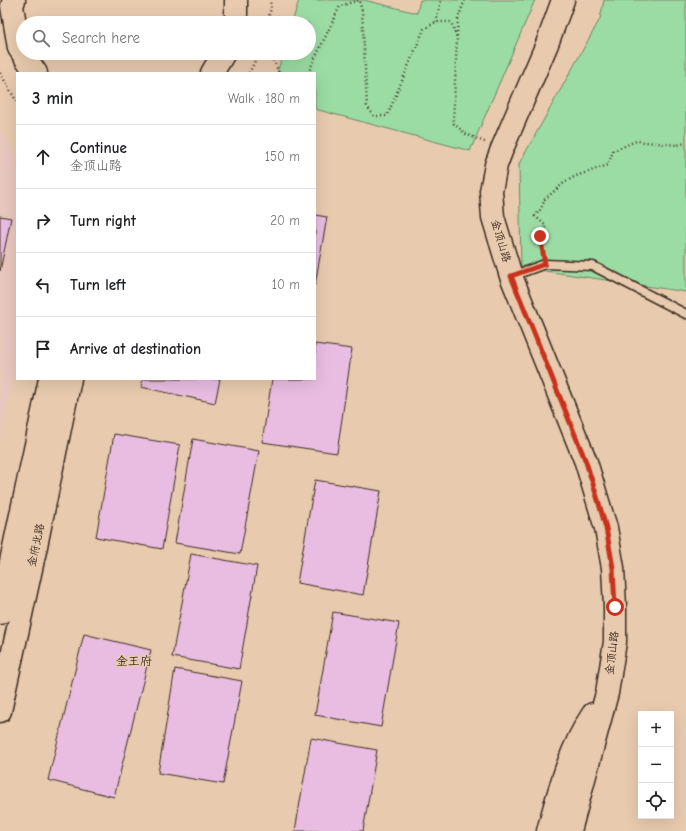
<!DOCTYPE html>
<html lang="en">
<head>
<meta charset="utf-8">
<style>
	body { margin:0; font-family:"Comic Neue","LXGW WenKai TC",sans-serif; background:#f2f2f2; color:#202124 }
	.controls { position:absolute; right:12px; bottom:12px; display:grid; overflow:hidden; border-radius:0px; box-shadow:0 4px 16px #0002 }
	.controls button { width:36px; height:36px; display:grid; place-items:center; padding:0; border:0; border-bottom:1px solid #e0e0e0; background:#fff; color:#202124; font:20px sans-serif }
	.stop { position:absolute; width:12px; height:12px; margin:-9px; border:3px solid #c8321e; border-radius:50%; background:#fff }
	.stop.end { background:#c8321e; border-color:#fff; box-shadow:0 1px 4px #0008 }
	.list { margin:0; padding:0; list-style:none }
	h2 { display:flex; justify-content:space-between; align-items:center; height:52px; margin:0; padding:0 16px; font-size:17px }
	h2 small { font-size:13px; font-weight:400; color:#757577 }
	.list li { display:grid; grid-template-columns:26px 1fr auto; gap:12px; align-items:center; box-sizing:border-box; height:64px; padding:0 16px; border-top:1px solid #e0e0e0 }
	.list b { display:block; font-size:15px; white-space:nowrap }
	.list p { margin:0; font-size:13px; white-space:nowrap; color:#757577 }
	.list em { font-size:13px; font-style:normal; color:#757577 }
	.icon { flex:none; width:22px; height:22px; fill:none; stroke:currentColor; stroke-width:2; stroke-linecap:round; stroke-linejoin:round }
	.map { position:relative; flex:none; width:686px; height:831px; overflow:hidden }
	.search { position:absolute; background:#fff; box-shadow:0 4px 16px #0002; left:16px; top:16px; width:300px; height:44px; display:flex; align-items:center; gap:10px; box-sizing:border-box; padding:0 14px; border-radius:22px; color:#757577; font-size:15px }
	.panel { position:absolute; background:#fff; box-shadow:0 4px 16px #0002; left:16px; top:72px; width:300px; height:308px; border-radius:0px }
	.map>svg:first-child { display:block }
	.built { fill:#e8c7be }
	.green { fill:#9bdca5; stroke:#6b8362 }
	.building { fill:#e9bde2; stroke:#3b2a1e }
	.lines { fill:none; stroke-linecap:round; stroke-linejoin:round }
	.lane-casing { stroke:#3b2a1e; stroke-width:11 }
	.secondary-casing { stroke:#3b2a1e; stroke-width:25 }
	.path { stroke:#3b2a1e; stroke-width:2.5; stroke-dasharray:1 3; stroke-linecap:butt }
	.lane { stroke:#e8cbaf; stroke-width:8 }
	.secondary { stroke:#e8cbaf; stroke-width:22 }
	.route { stroke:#c8321e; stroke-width:5 }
	.labels { text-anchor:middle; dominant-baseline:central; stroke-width:3; stroke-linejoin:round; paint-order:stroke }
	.street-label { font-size:11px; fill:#3b2a1e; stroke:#e8cbaf }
	.neighbourhood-label { font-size:12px; fill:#3b2a1e; stroke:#e8cbaf }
</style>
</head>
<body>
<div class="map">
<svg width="686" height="831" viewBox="0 0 686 831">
	<rect width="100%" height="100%" fill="#e8cbaf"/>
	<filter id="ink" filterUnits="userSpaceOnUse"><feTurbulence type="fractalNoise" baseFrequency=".025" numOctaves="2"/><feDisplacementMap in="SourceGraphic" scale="8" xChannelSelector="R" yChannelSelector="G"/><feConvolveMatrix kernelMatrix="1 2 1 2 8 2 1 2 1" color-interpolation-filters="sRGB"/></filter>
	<g filter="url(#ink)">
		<path class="built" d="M0 129 17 155V359L0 439Z"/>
		<path class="green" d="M299 0H364L417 13 420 0H535L470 151 315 109V73H277L283 53H309V23H292Z
			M604 0H686V292L532 269 521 266 519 164 600 19Z"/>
		<path class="building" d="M315 215 327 217 315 285Z
			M0 216 11 218 0 271Z
			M315 344 352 349 337 453 262 442 272 379H315Z
			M143 379H220L215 403 141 387Z
			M114 434 180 445 162 549 96 537Z
			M193 439 259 451 240 554 175 543Z
			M315 480 381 491 363 595 297 583Z
			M191 554 257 566 239 669 172 657Z
			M333 612 399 623 381 727 315 715Z
			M84 634 151 650 114 797 48 780Z
			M175 669 242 681 223 784 158 773Z
			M311 738 377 750 363 831H295Z"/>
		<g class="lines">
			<defs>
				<path id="lane" d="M512 276 545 264 593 266 686 314"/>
				<path id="secondary" d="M14 0 12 6 19 48 36 73
					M563 0 547 44 502 149 496 165 491 191 493 217 511 276 586 462 606 528 613 568 615 607V642L607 693 570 831
					M234 23 236 17V0
					M212 73 224 53
					M0 613 50 379
					M0 711 36 546 70 379
					M548 831C559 791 570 748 593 714"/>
			</defs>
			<use href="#lane" class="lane-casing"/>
			<use href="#secondary" class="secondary-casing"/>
			<path class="path" d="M436 22 441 0
				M267 23 271 8 270 0
				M457 36 458 18 465 0
				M270 53 279 73
				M0 73 17 102
				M249 73 259 53
				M308 73 340 6 359 0 362 11 367 106 374 116H387L424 29 436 22H451L457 38 453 123 466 134 487 143
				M543 254 540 236 546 226 535 216 541 209 545 199 565 182 576 176 608 165 613 151 636 141 677 145 686 143"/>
			<use href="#lane" class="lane"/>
			<use href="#secondary" class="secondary"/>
		</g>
	</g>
	<g class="lines" filter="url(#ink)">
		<path class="route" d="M540 236 545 264 511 276 586 462 598 500 606 528 613 568 615 607"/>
	</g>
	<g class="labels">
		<g class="street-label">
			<text transform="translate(501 241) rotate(74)">金顶山路</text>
			<text transform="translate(36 545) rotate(-78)">金府北路</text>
			<text transform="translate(612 653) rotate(-83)">金顶山路</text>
		</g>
		<g class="neighbourhood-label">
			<text x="134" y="661">金王府</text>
		</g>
	</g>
</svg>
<div class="controls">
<button>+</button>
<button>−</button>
<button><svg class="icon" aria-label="locate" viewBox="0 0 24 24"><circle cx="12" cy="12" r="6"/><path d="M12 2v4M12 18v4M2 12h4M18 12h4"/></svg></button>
</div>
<div class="stop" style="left:615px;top:607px"></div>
<div class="stop end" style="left:540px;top:236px"></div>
<div class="search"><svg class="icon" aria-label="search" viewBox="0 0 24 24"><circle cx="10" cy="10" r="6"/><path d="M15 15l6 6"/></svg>Search here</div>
<section class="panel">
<h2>3 min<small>Walk · 180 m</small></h2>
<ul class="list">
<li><svg class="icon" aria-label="ahead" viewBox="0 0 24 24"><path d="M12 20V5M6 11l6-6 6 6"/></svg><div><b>Continue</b><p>金顶山路</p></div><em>150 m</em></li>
<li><svg class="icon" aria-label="right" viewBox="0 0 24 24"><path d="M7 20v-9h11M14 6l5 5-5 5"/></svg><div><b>Turn right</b></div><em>20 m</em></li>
<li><svg class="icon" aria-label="left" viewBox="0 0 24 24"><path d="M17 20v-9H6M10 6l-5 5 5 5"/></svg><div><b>Turn left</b></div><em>10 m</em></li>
<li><svg class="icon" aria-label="arrive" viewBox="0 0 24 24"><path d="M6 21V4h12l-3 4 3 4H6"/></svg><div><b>Arrive at destination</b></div></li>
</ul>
</section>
</div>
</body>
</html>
